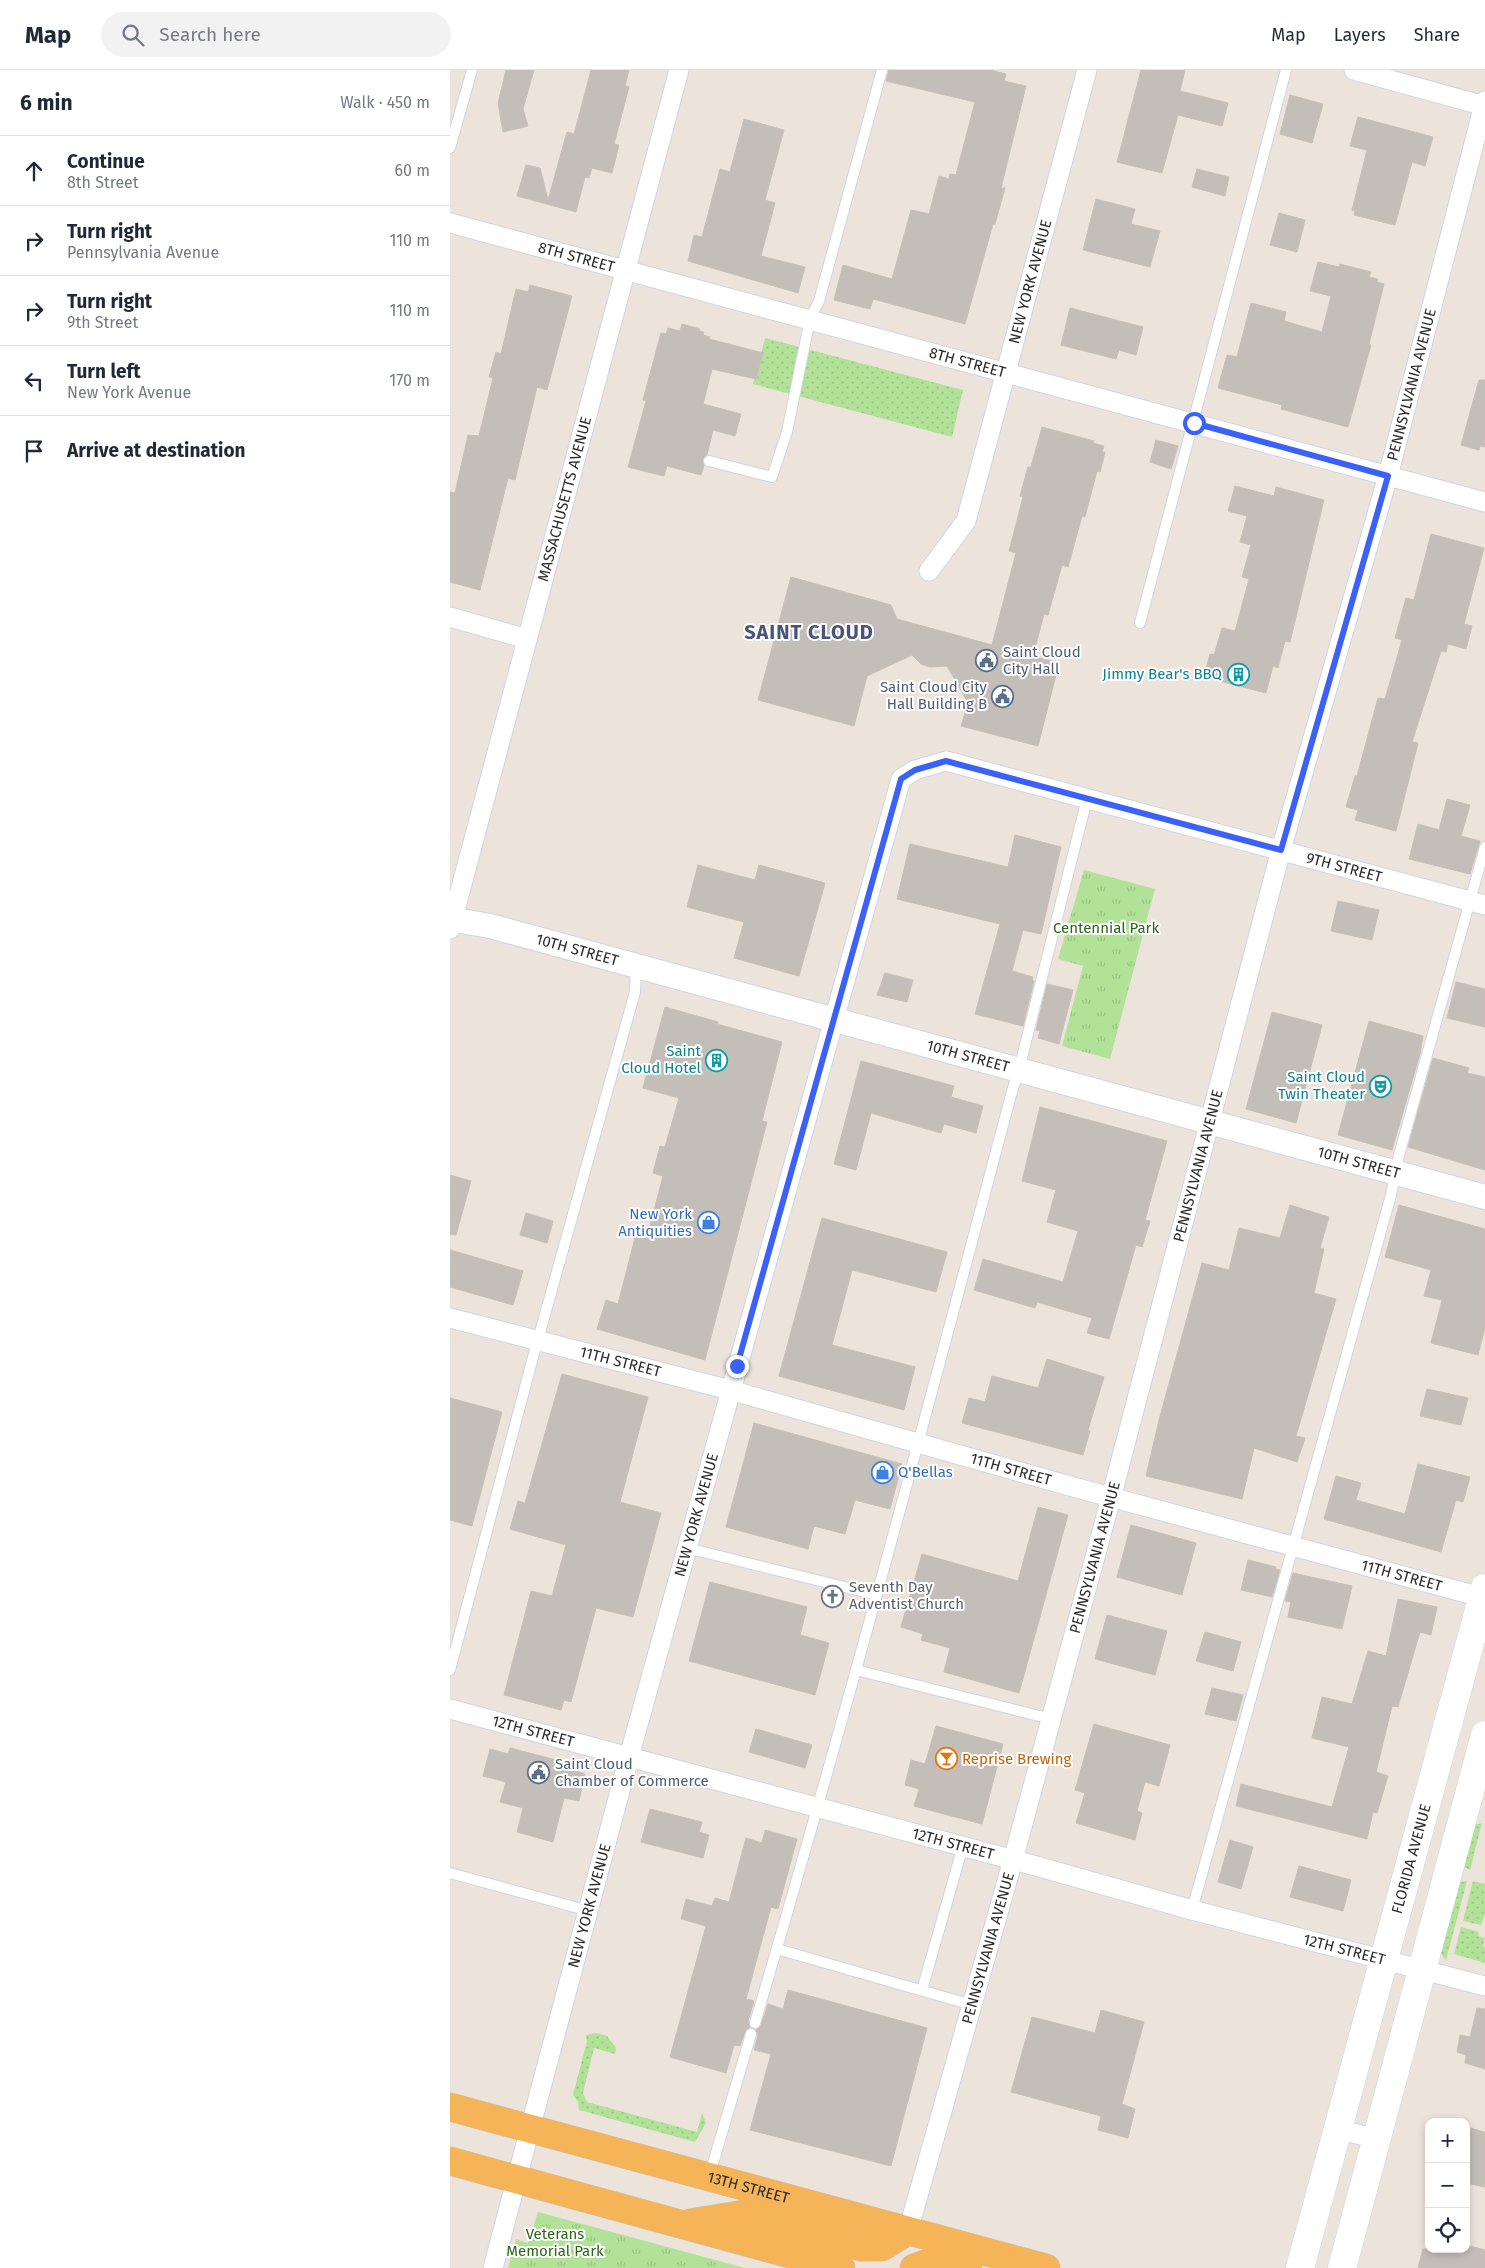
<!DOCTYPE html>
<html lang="en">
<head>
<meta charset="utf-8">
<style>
	body { margin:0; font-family:"Fira Sans",sans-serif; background:#f2f2f3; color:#1f2937 }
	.controls { position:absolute; right:15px; bottom:15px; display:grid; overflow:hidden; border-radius:10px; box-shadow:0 2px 8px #0003 }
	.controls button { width:45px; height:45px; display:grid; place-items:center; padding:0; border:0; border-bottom:1px solid #e0e1e3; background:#fff; color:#1f2937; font:25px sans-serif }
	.stop { position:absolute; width:15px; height:15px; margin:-11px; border:4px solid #3c61f8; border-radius:50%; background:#fff }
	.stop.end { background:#3c61f8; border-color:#fff; box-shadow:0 1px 5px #0008 }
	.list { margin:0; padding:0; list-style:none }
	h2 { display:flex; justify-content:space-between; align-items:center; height:65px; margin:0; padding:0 20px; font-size:21px }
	h2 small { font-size:16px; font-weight:400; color:#747a83 }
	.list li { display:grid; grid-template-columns:32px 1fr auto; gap:15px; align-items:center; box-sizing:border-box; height:70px; padding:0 20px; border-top:1px solid #e0e1e3 }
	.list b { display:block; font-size:19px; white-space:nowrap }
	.list p { margin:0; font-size:16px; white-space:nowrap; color:#747a83 }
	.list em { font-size:16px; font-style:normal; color:#747a83 }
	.icon { flex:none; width:28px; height:28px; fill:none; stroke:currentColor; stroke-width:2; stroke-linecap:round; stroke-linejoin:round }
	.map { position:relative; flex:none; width:1035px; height:2198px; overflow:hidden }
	header { display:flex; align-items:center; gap:30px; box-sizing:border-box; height:70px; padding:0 25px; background:#fff; border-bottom:1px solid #e0e1e3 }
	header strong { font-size:24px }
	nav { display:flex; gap:28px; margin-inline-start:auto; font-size:18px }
	.search { width:350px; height:45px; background:#f2f2f3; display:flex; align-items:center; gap:12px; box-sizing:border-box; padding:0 18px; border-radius:28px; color:#747a83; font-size:19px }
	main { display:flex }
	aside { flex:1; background:#fff }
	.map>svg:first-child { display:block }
	.grass { fill:url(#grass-dots) }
	.park { fill:url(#park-tufts) }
	.building { fill:#c4beb8; stroke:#c7c0b5 }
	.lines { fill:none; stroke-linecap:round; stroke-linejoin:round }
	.service-casing { stroke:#d1d4e2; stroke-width:12 }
	.minor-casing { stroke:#d1d4e2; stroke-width:21 }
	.tertiary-casing { stroke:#d1d4e2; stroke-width:26 }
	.secondary-casing { stroke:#d1d4e2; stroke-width:29 }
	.trunk-casing { stroke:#c3c3c3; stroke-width:29 }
	.service { stroke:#fff; stroke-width:10 }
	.minor { stroke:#fff; stroke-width:19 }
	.tertiary { stroke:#fff; stroke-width:24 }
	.secondary { stroke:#fff; stroke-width:28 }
	.trunk { stroke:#f6b459; stroke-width:28 }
	.route { stroke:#3c61f8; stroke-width:6 }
	.labels { text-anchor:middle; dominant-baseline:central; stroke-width:4; stroke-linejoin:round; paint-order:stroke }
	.street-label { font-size:15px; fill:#2a2a2a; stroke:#fff }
	.service-label { font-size:15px; fill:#4e5e75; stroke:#fff; text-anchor:start }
	.culture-label { font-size:15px; fill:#0d838f; stroke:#fff; text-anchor:end }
	.park-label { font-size:15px; fill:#2b661a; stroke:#fff }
	.shop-label { font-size:15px; fill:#366cbe; stroke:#fff; text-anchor:end }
	.worship-label { font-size:15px; fill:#5b616d; stroke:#fff; text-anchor:start }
	.food-label { font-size:15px; fill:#c56008; stroke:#fff; text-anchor:start }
	.district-label { font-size:20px; font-weight:bold; letter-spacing:1px; fill:#4a537a; stroke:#fff }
</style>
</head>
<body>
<header>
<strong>Map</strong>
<div class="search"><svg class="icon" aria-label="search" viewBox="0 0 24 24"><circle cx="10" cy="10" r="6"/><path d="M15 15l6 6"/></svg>Search here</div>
<nav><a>Map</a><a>Layers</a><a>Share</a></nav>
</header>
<main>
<aside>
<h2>6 min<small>Walk · 450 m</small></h2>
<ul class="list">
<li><svg class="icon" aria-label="ahead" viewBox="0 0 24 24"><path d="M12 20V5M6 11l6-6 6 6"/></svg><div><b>Continue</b><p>8th Street</p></div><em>60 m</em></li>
<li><svg class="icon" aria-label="right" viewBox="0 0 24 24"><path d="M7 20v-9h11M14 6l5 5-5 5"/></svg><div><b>Turn right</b><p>Pennsylvania Avenue</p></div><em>110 m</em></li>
<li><svg class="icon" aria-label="right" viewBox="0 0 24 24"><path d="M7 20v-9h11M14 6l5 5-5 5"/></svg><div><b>Turn right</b><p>9th Street</p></div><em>110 m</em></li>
<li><svg class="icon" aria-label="left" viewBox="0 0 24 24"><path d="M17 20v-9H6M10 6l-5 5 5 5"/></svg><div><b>Turn left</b><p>New York Avenue</p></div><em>170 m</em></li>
<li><svg class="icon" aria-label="arrive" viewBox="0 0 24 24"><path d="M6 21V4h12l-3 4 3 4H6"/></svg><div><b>Arrive at destination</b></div></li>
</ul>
</aside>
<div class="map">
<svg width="1035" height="2198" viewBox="0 0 1035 2198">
	<defs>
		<pattern id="grass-dots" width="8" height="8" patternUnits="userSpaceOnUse" patternTransform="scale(1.25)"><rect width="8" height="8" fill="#b2e298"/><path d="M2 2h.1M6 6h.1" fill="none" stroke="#99c283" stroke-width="1.8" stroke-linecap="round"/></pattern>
		<pattern id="park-tufts" width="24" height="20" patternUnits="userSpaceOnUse" patternTransform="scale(1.25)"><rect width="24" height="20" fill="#b2e298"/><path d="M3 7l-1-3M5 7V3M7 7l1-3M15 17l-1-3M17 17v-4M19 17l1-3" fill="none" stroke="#99c283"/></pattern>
	</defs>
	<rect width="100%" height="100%" fill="#ece4db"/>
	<path class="grass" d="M315 268 513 320 502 367 303 314Z
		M1032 1753 1020 1800 1009 1794 1023 1755Z
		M1017 1811 996 1890 987 1879 1002 1813Z
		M1023 1811 1035 1814V1844L1031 1855 1013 1851Z
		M1011 1857 1029 1862 1028 1866 1035 1868 1033 1876 1035 1877V1893L1004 1884Z
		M146 1963 157 1966 166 1978 165 1984 144 1978 133 2023 137 2032 247 2062 252 2043 256 2053 245 2072 129 2040 128 2032 123 2025 137 1971 136 1965Z"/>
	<path class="park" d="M634 800 705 819 660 989 612 976 633 896 608 889Z
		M88 2142 295 2198H58L66 2169 78 2173Z"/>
	<path class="building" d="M56 0H84L73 39 78 56 53 62 48 33Z
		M141 0H179L175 16 179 17 164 74 169 75 162 103 142 98 139 108 135 107 126 142 67 126 76 95 90 98 98 130 117 62 124 64Z
		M439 0H540L556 4 554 11 576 16 551 118H555L545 154H543L515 254 423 229 420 239 384 230 393 195 442 209 461 140 479 144 489 106 499 109 500 104 506 105 525 32 436 11Z
		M691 0H735L730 21 778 33 772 56 728 45 712 103 667 92Z
		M840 25 873 34 862 73 830 64Z
		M908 47 983 67 975 96 962 92 945 155 904 145 905 141 902 140 917 80 900 76Z
		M294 49 334 60 315 130 325 133 311 186 355 197 348 223 238 191 244 165 252 167 270 99 280 102Z
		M747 99 779 107 775 126 742 117Z
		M646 129 685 139 681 154 710 161 700 197 633 180Z
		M829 143 855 150 847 182 820 175Z
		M868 192 889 197 890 194 921 202 919 207 928 209 927 212 934 214 919 274 921 275 898 357 831 339 832 335 768 318 777 285 787 287 801 233 836 242 834 251 872 262 881 226 860 221Z
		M80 215 122 226 97 320 87 317 65 410 58 408 30 520 0 512V422L5 423 18 365 29 366 43 308 39 307 46 282 51 284 66 219 78 222Z
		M620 238 693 257 686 285 669 280 666 289 611 275Z
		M232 254 250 259 249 261 254 262 253 265 260 267 259 269 313 283 306 309 262 299 253 334 291 344 285 366 263 360 257 385 253 389 254 395 251 405 217 396 214 406 178 397 196 331 193 330 211 263 216 264 218 258 230 261Z
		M1029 310H1035V377L1030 376 1029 380 1011 375Z
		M592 357 644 371 643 373 654 376 652 382H655L650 402 647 401 635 447 632 446 618 497 612 495 598 545 594 544 583 586 609 593 588 676 511 656 518 633 497 596 480 597 471 594 462 585 417 606 404 656 308 630 341 507 441 535 447 549 542 575 566 483 559 481 573 427 570 426 578 397H581Z
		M706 370 728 376 721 399 700 392Z
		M785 416 824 426 826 417 874 430 840 572 835 571 828 598 823 596 816 623 754 607 760 584 764 585 772 558 785 561 799 509 792 507 801 475 790 472 797 446 778 441Z
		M981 464 1034 478 1014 554 1022 556 1016 579 998 574 996 582 991 581 962 672 968 673 946 761 905 750 908 740 896 737 905 706H907L928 628 935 629 952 570 945 568 956 528 964 530Z
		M997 729 1020 735 1011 766 1030 771 1020 804 959 789 968 754 989 760Z
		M565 765 611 777 591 864 573 860 562 901 583 907 582 910 584 911 573 956 525 944 550 854 447 829 460 774 558 797Z
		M248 795 305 810 309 795 375 813 349 906 284 888 294 852 237 837Z
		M888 831 929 840 922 870 881 861Z
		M435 903 463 910 457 932 427 925Z
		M1006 912 1035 919V957L997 948Z
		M597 914 623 920 609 974 588 968 590 961 586 960Z
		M215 937 268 952 267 954 332 972 312 1051 317 1052 255 1290 147 1259 156 1230 168 1234 186 1164 197 1167 213 1106 203 1103 210 1076 215 1077 229 1028 193 1018Z
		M822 942 872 955 846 1053 796 1039Z
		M919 951 973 966 970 984 942 1080 888 1065Z
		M983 988 1019 998 1017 1003 1035 1007V1100L958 1077Z
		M411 991 504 1016 501 1027 533 1036 526 1063 494 1054 491 1063 421 1043 406 1100 384 1094Z
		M590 1037 717 1071 695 1150 700 1151 692 1177 686 1175 659 1269 637 1263 642 1248 587 1232 585 1238 524 1220 533 1189 613 1212 628 1161 597 1152 606 1120 572 1111Z
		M0 1105 21 1111 6 1165 0 1164Z
		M840 1135 879 1147 870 1178 874 1179 864 1223 886 1229 846 1366 855 1368 847 1392 804 1378 792 1429 696 1406 709 1350 752 1193 779 1200 789 1158 830 1168Z
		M949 1135 1035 1159V1258L1028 1285 981 1273 992 1230 974 1226 981 1200 935 1187Z
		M76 1143 103 1151 97 1173 70 1165Z
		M372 1148 497 1182 486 1222 402 1200 382 1275 465 1297 454 1340 329 1306Z
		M0 1180 73 1201 63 1235 0 1217Z
		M597 1289 654 1307 638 1360 640 1361 633 1385 512 1353 519 1328 535 1332 542 1306 588 1318Z
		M112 1304 198 1327 170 1432 211 1443 183 1547 146 1538 121 1632 114 1630 111 1640 54 1625 81 1521 102 1526 116 1475 60 1459 68 1431 75 1433Z
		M977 1319 1018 1328 1011 1355 970 1346Z
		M0 1328 52 1342 22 1456 0 1450Z
		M304 1353 452 1394 440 1439 405 1430 395 1464 364 1456 358 1479 276 1457Z
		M968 1394 1020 1407 1013 1432 1006 1430 991 1482 874 1449 886 1406 911 1413 906 1430 955 1444Z
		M588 1437 618 1445 569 1623 494 1602 500 1578 471 1570 473 1564 451 1557 472 1484 568 1511Z
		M681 1455 746 1473 732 1525 667 1507Z
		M798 1490 826 1497 825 1499 830 1500 822 1527 791 1520Z
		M843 1503 902 1516 892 1559 838 1547 841 1532 835 1531Z
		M260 1512 357 1537 350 1565 379 1573 365 1625 239 1591Z
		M948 1529 987 1537 981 1565 970 1562 948 1637 942 1636 926 1702 938 1706 927 1743 923 1742 917 1769 786 1736 791 1714 882 1737 899 1677 862 1668 872 1627 902 1634 918 1581 936 1586Z
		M657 1545 717 1561 705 1605 645 1589Z
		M755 1562 791 1572 783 1601 746 1591Z
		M762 1618 793 1625 786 1651 755 1644Z
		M644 1654 720 1675 709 1716 695 1712 687 1741 692 1743 685 1770 626 1753 635 1723 625 1720Z
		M486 1656 553 1674 532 1754 464 1736 469 1719 455 1715 461 1690 475 1694Z
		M306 1659 362 1675 355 1698 299 1682Z
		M60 1678 110 1691 109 1694 130 1699 129 1702 135 1704 129 1731 114 1728 103 1772 67 1762 73 1738 50 1732 56 1712 33 1706 40 1679 58 1684Z
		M200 1739 252 1752 249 1762 259 1765 253 1788 191 1772Z
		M315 1760 347 1769 328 1839 321 1837 296 1929 304 1931 298 1951 300 1957 295 1962 290 1976 284 1975 276 2003 220 1987 256 1856 231 1849 236 1829 262 1836 265 1828 279 1832 296 1768 312 1773Z
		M780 1770 803 1777 791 1819 768 1812Z
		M849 1796 901 1810 893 1841 840 1827Z
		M338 1920 477 1958 441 2096 300 2060 321 1984 304 1980 308 1965 306 1960 311 1955 318 1934 333 1939Z
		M1027 1938 1035 1939V1999L1015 1993 1016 1985 1007 1982 1010 1965 1020 1967Z
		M651 1940 694 1952 672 2034 685 2039 678 2068 648 2060 651 2046 561 2022 582 1947 645 1963Z
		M1016 2057 1035 2062V2117L1016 2113Z
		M1016 2175 1035 2180V2198H968L973 2179H1016Z"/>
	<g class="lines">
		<defs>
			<path id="service" d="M0 78 22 0
				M259 391 322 407 337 362 360 249 369 231 432 0
				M690 553 836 0
				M237 1478 427 1525
				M0 1600 82 1291 185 922 186 897
				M406 1600 601 1649
				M0 1803 139 1841
				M742 1840 941 1125 949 1085 1035 777
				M327 1879 522 1935
				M472 1920 513 1776
				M305 1953C396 1645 479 1335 561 1025L569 999 637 729
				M259 2107 301 1964"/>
			<g id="minor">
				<path d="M904 0 1035 36"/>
				<path id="s1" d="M0 153 1035 432"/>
				<path id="s2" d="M479 501 516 451 637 0"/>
				<path d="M0 547 77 569"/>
				<path id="s3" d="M0 859 229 0"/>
				<path id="s4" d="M0 1248 280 1320 627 1418 1035 1528"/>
				<path id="s5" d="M0 1639 586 1796 742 1840 1035 1916"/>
				<path d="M887 2059 927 2069"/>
				<path id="s6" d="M458 2161 563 1790 661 1428 831 780 938 406 1035 31"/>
				<path id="s7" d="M43 2198 179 1687 451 709 465 700 496 691 1035 835"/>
			</g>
			<g id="tertiary">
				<path id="s8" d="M0 849 40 856 1035 1127"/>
			</g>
			<g id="secondary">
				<path id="s9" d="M850 2198 1035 1518"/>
				<path d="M892 2198 1035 1665"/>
			</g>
			<g id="trunk">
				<path id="s10" d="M0 2037 596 2198"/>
				<path d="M0 2091 391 2198"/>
				<path d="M240 2153 294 2144 411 2177H432L458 2161"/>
				<path d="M464 2198 484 2191 518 2198"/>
			</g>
		</defs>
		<use href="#service" class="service-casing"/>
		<use href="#minor" class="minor-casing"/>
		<use href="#tertiary" class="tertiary-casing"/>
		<use href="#secondary" class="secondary-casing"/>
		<use href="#trunk" class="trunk-casing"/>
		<use href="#service" class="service"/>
		<use href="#minor" class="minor"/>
		<use href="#tertiary" class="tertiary"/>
		<use href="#secondary" class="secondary"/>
		<use href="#trunk" class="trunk"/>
	</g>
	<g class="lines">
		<path class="route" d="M287 1296 451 709 465 700 496 691 831 780 938 406 744 353"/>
	</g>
	<defs>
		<symbol id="civic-ring" viewBox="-11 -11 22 22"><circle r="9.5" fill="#fff" stroke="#5c6f8a" stroke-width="1.5"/><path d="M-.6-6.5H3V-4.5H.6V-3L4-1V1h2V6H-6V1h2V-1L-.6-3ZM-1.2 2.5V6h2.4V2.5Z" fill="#5c6f8a"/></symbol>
		<symbol id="building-ring" viewBox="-11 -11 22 22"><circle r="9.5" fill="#fff" stroke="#0f9aa8" stroke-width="1.5"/><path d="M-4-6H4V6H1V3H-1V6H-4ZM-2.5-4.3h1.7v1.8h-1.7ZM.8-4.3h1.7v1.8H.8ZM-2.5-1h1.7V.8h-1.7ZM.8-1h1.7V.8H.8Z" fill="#0f9aa8"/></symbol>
		<symbol id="theatre-ring" viewBox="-11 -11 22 22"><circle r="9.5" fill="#fff" stroke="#0f9aa8" stroke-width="1.5"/><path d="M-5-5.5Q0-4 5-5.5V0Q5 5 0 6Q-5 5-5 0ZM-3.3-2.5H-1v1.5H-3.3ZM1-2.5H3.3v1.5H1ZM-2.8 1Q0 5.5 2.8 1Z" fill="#0f9aa8"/></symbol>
		<symbol id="shop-ring" viewBox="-11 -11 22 22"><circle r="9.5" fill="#fff" stroke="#3f7fe0" stroke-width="1.5"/><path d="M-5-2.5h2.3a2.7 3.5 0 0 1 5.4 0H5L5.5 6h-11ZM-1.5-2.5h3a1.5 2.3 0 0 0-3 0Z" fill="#3f7fe0"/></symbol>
		<symbol id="church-ring" viewBox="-11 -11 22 22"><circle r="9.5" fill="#fff" stroke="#6b7280" stroke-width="1.5"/><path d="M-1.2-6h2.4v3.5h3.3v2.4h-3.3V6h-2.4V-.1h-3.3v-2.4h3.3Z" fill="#6b7280"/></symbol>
		<symbol id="bar-ring" viewBox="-11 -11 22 22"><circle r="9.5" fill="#fff" stroke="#e8710a" stroke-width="1.5"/><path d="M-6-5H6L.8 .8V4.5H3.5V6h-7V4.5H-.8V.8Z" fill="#e8710a"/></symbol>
	</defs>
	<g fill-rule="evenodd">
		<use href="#civic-ring" x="524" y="578" width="25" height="25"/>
		<use href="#building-ring" x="776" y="592" width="25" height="25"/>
		<use href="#civic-ring" x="540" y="614" width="25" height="25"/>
		<use href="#building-ring" x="254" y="978" width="25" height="25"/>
		<use href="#theatre-ring" x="918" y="1004" width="25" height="25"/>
		<use href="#shop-ring" x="246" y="1140" width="25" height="25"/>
		<use href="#shop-ring" x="420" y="1390" width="25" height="25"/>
		<use href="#church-ring" x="370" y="1514" width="25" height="25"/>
		<use href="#bar-ring" x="484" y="1676" width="25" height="25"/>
		<use href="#civic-ring" x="76" y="1690" width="25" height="25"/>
	</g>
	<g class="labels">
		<g class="street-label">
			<text stroke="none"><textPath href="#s1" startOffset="131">8TH STREET</textPath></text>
			<text stroke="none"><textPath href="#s2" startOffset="310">NEW YORK AVENUE</textPath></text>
			<text stroke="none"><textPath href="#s1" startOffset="536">8TH STREET</textPath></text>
			<text stroke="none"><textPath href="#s6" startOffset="1914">PENNSYLVANIA AVENUE</textPath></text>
			<text stroke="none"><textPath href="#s3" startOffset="445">MASSACHUSETTS AVENUE</textPath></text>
			<text stroke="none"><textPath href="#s7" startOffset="2005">9TH STREET</textPath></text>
			<text stroke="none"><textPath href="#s8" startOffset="131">10TH STREET</textPath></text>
			<text stroke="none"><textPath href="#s8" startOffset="536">10TH STREET</textPath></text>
			<text stroke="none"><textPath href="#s8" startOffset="941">10TH STREET</textPath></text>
			<text stroke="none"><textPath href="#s6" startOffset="1104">PENNSYLVANIA AVENUE</textPath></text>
			<text stroke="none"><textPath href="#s4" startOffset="176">11TH STREET</textPath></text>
			<text stroke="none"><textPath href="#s4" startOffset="581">11TH STREET</textPath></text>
			<text stroke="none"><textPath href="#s7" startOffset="780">NEW YORK AVENUE</textPath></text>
			<text stroke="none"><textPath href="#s6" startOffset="699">PENNSYLVANIA AVENUE</textPath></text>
			<text stroke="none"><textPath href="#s4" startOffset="986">11TH STREET</textPath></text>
			<text stroke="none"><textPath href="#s5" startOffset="86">12TH STREET</textPath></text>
			<text stroke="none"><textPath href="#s5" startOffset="521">12TH STREET</textPath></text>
			<text stroke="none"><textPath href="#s9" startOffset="424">FLORIDA AVENUE</textPath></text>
			<text stroke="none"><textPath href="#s7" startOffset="375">NEW YORK AVENUE</textPath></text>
			<text stroke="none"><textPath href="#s6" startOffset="294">PENNSYLVANIA AVENUE</textPath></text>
			<text stroke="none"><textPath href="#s5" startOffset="926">12TH STREET</textPath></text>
			<text stroke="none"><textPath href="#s10" startOffset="309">13TH STREET</textPath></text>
		</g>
		<g class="service-label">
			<text x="553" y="582">Saint Cloud<tspan x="553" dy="17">City Hall</tspan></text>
			<text x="537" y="617" text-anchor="end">Saint Cloud City<tspan x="537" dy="17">Hall Building B</tspan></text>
			<text x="105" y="1694">Saint Cloud<tspan x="105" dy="17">Chamber of Commerce</tspan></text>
		</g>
		<g class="culture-label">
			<text x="772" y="604">Jimmy Bear's BBQ</text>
			<text x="251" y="981">Saint<tspan x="251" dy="17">Cloud Hotel</tspan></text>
			<text x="915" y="1007">Saint Cloud<tspan x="915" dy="17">Twin Theater</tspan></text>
		</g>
		<g class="park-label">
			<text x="656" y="858">Centennial Park</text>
			<text x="105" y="2164">Veterans<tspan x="105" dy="17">Memorial Park</tspan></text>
		</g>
		<g class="shop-label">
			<text x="242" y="1144">New York<tspan x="242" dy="17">Antiquities</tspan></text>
			<text x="448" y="1402" text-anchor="start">Q'Bellas</text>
		</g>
		<g class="worship-label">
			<text x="399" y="1517">Seventh Day<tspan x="399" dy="17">Adventist Church</tspan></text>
		</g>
		<g class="food-label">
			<text x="512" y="1689">Reprise Brewing</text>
		</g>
		<g class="district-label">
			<text x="359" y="562">SAINT CLOUD</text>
		</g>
	</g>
</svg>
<div class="controls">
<button>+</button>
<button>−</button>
<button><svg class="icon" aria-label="locate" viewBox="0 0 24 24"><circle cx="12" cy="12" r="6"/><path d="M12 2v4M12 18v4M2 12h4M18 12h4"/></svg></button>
</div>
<div class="stop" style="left:744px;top:353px"></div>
<div class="stop end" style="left:287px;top:1296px"></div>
</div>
</main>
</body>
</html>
